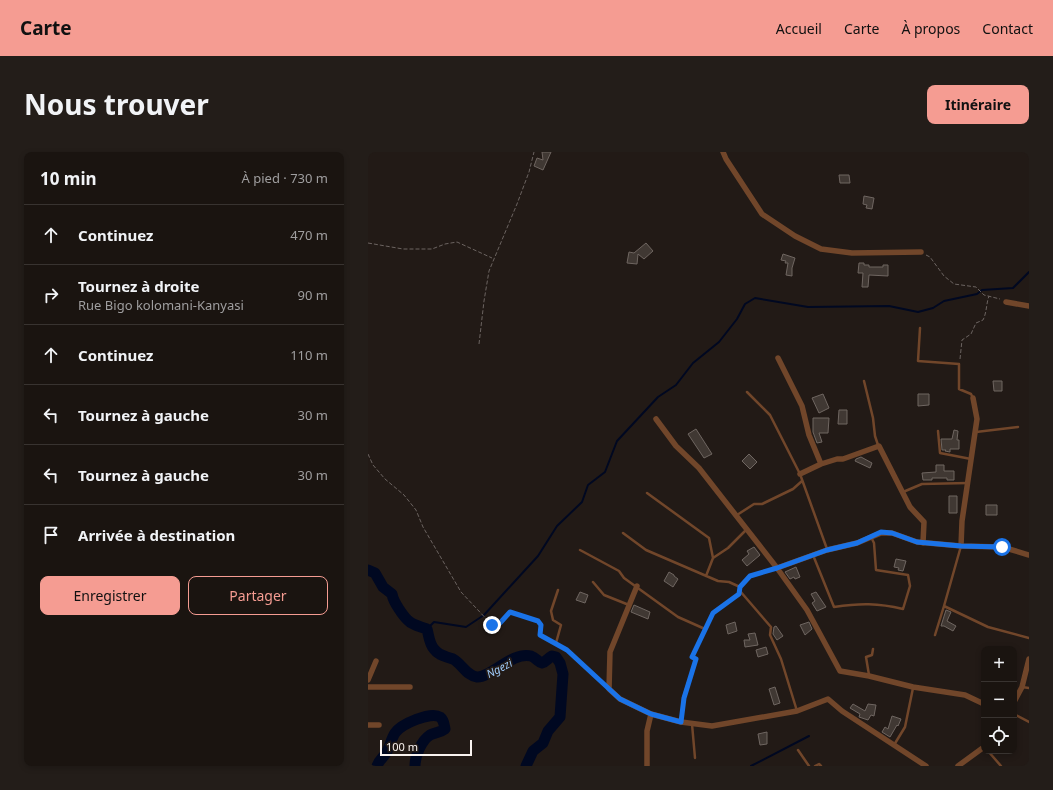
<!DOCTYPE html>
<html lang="fr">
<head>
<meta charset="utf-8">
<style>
	body { margin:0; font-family:"Noto Sans",sans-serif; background:#231d19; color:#f1f3f6 }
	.controls { position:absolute; right:12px; bottom:12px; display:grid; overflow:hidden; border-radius:8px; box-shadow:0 2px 6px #0003 }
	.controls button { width:36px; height:36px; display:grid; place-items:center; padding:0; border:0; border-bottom:1px solid #383330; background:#1a1410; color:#f1f3f6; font:20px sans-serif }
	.scale { position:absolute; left:12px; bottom:10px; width:92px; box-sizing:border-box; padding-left:4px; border:2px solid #f9f3f0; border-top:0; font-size:11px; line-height:14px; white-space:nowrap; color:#f9f3f0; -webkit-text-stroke:3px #221a16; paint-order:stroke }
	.stop { position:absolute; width:12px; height:12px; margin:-9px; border:3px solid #1a73e8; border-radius:50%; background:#fff }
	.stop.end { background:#1a73e8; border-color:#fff; box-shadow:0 1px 4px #0008 }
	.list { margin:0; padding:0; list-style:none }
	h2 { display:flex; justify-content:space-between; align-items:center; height:52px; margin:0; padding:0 16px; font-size:17px }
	h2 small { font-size:13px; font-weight:400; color:#9f9e9f }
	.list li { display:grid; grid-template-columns:26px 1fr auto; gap:12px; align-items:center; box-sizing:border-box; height:60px; padding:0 16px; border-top:1px solid #383330 }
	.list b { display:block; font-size:15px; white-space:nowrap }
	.list p { margin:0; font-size:13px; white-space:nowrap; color:#9f9e9f }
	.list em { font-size:13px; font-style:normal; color:#9f9e9f }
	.actions { display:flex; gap:8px; padding:12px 16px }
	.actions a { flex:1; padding:9px 0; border:1px solid #f59c92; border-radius:8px; text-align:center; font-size:14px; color:#f59c92 }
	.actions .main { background:#f59c92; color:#111 }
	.icon { flex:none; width:22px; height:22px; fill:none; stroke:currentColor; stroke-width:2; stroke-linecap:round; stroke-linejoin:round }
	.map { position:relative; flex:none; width:661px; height:614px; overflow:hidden; border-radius:8px }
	header { display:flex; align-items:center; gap:24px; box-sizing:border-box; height:56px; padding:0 20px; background:#f59c92; color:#111 }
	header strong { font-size:19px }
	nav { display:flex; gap:22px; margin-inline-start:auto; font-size:14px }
	.intro { display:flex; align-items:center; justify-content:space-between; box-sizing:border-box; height:96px; padding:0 24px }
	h1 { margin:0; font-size:28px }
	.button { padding:10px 18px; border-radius:8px; background:#f59c92; color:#111; font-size:14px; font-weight:700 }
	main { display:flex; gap:24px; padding:0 24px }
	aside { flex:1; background:#1a1410; border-radius:8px; box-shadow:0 2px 6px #0003 }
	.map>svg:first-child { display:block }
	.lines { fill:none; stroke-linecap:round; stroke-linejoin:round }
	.stream { stroke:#000821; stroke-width:2 }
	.river { stroke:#000821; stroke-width:11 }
	.building { fill:#403833; stroke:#6f6661 }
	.path { stroke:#6c6461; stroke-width:1; stroke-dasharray:4 2; stroke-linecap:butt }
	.lane { stroke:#71462a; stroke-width:2.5 }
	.street { stroke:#71462a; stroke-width:5.5 }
	.route { stroke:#1a73e8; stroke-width:5 }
	.labels { text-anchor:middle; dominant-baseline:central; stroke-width:3.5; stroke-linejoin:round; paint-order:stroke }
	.water-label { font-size:11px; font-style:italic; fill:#9dc7f5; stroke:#221a16 }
</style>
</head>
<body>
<header>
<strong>Carte</strong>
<nav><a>Accueil</a><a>Carte</a><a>À propos</a><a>Contact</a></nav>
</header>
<div class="intro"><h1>Nous trouver</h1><a class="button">Itinéraire</a></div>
<main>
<aside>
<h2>10 min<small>À pied · 730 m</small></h2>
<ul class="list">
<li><svg class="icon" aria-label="ahead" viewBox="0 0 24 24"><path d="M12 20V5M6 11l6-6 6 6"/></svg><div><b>Continuez</b></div><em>470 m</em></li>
<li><svg class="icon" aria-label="right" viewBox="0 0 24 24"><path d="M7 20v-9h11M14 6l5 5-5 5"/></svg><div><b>Tournez à droite</b><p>Rue Bigo kolomani-Kanyasi</p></div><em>90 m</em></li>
<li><svg class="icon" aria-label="ahead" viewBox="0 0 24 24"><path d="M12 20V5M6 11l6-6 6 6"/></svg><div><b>Continuez</b></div><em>110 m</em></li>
<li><svg class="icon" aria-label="left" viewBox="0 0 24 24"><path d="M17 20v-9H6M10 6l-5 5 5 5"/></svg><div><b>Tournez à gauche</b></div><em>30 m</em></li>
<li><svg class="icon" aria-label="left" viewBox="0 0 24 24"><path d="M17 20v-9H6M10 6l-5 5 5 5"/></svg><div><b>Tournez à gauche</b></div><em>30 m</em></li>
<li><svg class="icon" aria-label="arrive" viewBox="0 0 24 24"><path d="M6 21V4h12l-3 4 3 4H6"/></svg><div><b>Arrivée à destination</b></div></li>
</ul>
<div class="actions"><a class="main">Enregistrer</a><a>Partager</a></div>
</aside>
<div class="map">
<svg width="661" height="614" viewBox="0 0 661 614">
	<rect width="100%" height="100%" fill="#221a16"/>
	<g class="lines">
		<path class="stream" d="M59 477 66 470 98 475 116 463 170 404 189 374 214 350 220 333 237 320 249 289 290 245 308 233 325 211 351 190 369 167 377 152 387 146 440 155 521 154 550 160 565 156 576 149 609 142 614 138 645 136 661 120
			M383 614 441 584"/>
		<path class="river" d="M0 418 7 421 15 435 24 442C25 448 27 451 31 457 40 471 43 472 59 477 61 484 61 491 66 497 71 504 77 504 85 507 94 512 99 524 109 525 122 526 145 499 163 504 168 506 170 510 174 511 178 510 180 506 184 504L188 505 192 511 195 522 192 565 180 579 175 591 165 599 158 614
			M9 614C11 608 15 606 18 601 22 595 23 587 27 581 33 572 63 559 72 565 76 568 76 572 77 577 72 581 67 580 62 583 53 589 47 604 47 614"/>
	</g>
	<path class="building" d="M174 0H183L175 18 166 14 169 6 175 8Z
		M471 23H481L482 31H472Z
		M496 44 506 46 504 57 498 56 499 53 495 52Z
		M278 91 285 99 276 107 270 102 269 112 259 111 261 100 266 101Z
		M415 102 427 106 424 116V124L418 123 420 111H417L418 109 413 108Z
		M491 111H496V113H501V115H515V113H520V124L501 123 500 135H494L495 121H490Z
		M625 229H634V239H626Z
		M455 242 461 256 451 261 444 246Z
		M550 242H561V253L550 254Z
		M471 258H479V272H470Z
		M445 266H461L460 281H451L454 290 449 291 445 280Z
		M328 277 344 302 336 306 320 282Z
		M586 278 590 279 589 288H591V297H582V300L577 299 578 298H574L573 287H584Z
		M381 302 389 310 382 317 374 309Z
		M493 305 504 311 502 316 487 309 488 307Z
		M568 313H576V319H586V328H579V326H564V328H555L554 321 568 320Z
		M581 344H589V361H581Z
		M618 353H629V363H618Z
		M386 395 392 403 379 414 374 408 381 402 379 399Z
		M528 407 538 409 535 419 530 418 531 416 526 415Z
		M428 415 432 425 427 427 426 425 422 427 417 420Z
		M301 420 306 423V424L310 427 305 435 296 429Z
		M212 440 220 443 217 451 208 448Z
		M448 440 458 455 449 459 444 451 447 449 443 442Z
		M266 453 282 460 280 467 263 460Z
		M578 458 583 460 579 469 588 474 585 479 576 474H573Z
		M367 470 369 479 360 482 358 473Z
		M441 470 444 477 437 483 432 473Z
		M408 474 415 484 409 488 405 482 406 475Z
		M387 481 390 493 377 495 376 488H382L380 482Z
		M398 495 400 502 390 505 388 498Z
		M407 535 412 551 406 553 401 537Z
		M485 552 497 559 500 552 508 553 506 564 503 563 500 568 491 565 492 562 482 556Z
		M524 564 533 567 530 574 529 573 522 585 514 580 517 575 520 577Z
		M399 580V592L392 593 390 582Z"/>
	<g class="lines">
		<path class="path" d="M0 91 35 97H64L77 92 89 90 124 106
			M558 103 562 105 576 124 586 132 608 135 616 143 632 147
			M111 192 116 149 121 119 149 52 161 20 166 0
			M592 207 594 188 603 182 608 171 615 168C619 160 618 152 621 144
			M0 302 5 313 17 327 36 343 48 358 55 375 93 440 124 473 132 471 142 460 150 463"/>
		<path class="lane" d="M552 176 550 209 591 212V237L603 242 605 246
			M496 229 505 266 507 284 510 293
			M379 240 402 263 432 322 459 397
			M570 279 572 301 603 307
			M608 280 650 275
			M535 340 554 332 600 331
			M279 341 341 386 345 406 338 424
			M369 363 386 352H394L425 337 434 329
			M255 381 278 398 350 429 361 430 372 435
			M593 394 576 454 620 475 661 486
			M212 398 251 419 256 426 310 465 337 477
			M445 403 466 455C492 451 510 451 535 457L542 434 540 423 508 418 506 391 503 385
			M345 406 360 396 378 378
			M225 430 236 443 261 453
			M372 439 403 475 402 483 413 507 429 559
			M154 464 170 469 173 473 172 483 199 498 240 536
			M567 483 576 454
			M188 491 193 473 185 468 183 459 190 438
			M501 523 498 505 504 503 505 497
			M654 535 661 536
			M646 562 661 570
			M313 569 315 546 328 507 324 505 345 461 371 442C373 423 392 421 408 416
			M324 572 327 606
			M526 593 537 575 545 536
			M430 598 441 614
			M620 599 633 614
			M447 614 451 612 453 614"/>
		<path class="street" d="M355 0 358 7 394 62 427 84 453 97 484 101 553 100
			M638 150 661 154
			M410 206 434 254 441 283 453 312
			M288 267 308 294 331 316 409 416 439 458 472 519 501 524 545 535 597 543 616 552
			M432 322 453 312 469 307H475L511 294 542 355 556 370 555 391
			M593 394 594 369 609 267 605 246
			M409 416 459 398 489 391 513 381H524L549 390 593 394 634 395 661 403
			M269 434 242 500 241 537 252 547 283 562 313 570 344 574 429 559 460 547 474 559 558 614
			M0 528 8 509
			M0 535H42
			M646 550 654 535 661 507
			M0 573H11
			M279 614V579L283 562
			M590 614 616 595"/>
	</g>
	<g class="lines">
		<path class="route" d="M124 473 132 471 142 460 170 469 173 473 172 483 199 498 252 547 283 562 313 570 316 546 328 507 324 505 345 461 371 442 372 435 382 424 409 416 459 398 489 391 513 380 524 381 549 390 593 394 634 395"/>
	</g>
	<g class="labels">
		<g class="water-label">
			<text transform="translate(131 516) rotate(-27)">Ngezi</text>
		</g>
	</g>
</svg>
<div class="controls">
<button>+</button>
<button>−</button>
<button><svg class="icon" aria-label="locate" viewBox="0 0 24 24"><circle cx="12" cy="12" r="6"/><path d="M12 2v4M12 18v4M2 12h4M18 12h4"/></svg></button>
</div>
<div class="scale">100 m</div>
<div class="stop" style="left:634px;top:395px"></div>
<div class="stop end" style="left:124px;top:473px"></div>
</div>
</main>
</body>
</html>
